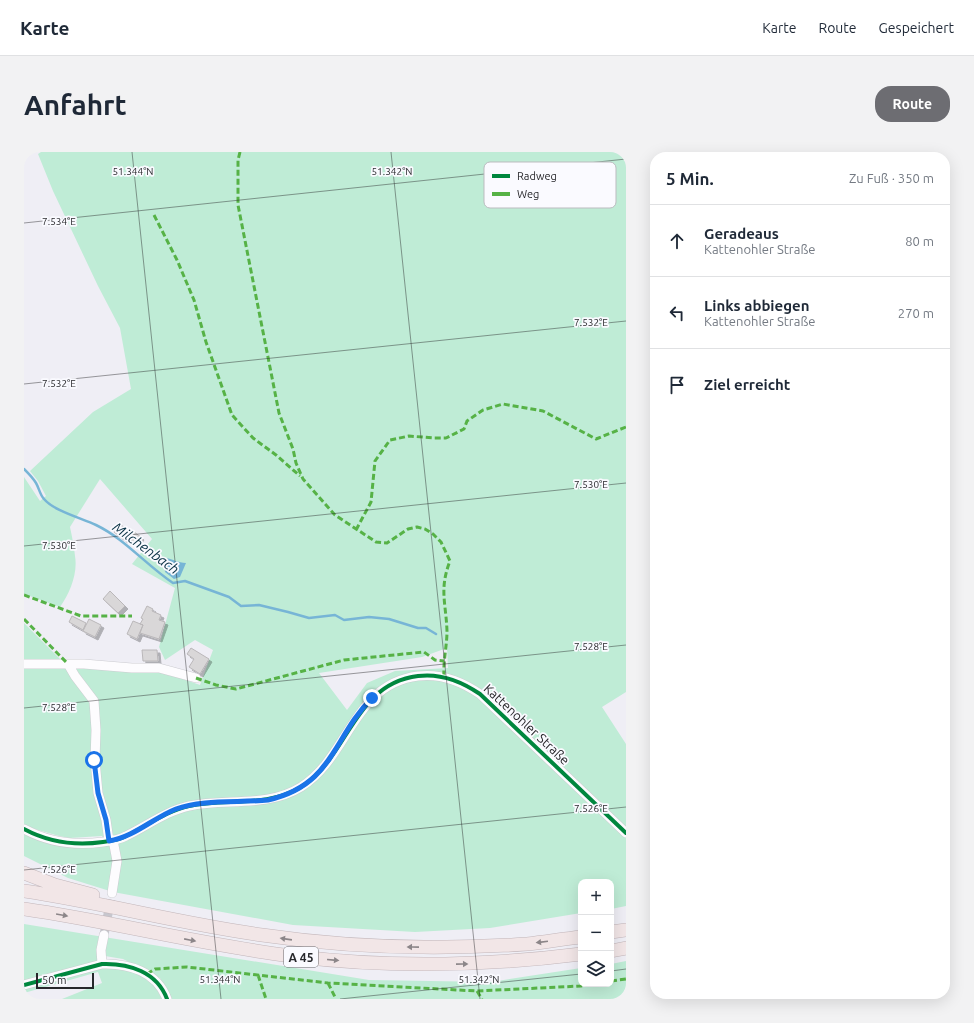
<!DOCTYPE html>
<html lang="de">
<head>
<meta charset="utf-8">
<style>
	body { margin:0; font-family:Ubuntu,sans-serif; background:#f2f2f3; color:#1f2937 }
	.controls { position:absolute; right:12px; bottom:12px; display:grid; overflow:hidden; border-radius:8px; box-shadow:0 4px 16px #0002 }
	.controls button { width:36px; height:36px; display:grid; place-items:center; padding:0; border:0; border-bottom:1px solid #e0e1e3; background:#fff; color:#1f2937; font:20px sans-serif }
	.scale { position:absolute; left:12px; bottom:10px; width:58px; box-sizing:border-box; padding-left:4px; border:2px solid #27272b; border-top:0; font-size:11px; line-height:14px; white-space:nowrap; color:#27272b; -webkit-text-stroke:3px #fafaff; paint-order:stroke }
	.stop { position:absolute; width:12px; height:12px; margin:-9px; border:3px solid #1a73e8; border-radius:50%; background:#fff }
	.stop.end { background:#1a73e8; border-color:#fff; box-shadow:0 1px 4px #0008 }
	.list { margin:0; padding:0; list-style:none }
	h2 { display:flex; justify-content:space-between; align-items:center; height:52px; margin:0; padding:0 16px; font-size:17px }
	h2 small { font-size:13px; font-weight:400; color:#747a83 }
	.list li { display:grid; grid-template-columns:26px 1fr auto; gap:12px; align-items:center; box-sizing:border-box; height:72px; padding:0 16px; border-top:1px solid #e0e1e3 }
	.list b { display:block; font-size:15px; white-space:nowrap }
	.list p { margin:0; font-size:13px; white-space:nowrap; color:#747a83 }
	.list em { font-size:13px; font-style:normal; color:#747a83 }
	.icon { flex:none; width:22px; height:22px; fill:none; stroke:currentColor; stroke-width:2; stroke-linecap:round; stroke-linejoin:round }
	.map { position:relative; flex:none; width:602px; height:847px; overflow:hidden; border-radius:16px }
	header { display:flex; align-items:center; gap:24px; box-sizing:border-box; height:56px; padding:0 20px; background:#fff; border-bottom:1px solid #e0e1e3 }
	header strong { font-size:19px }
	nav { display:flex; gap:22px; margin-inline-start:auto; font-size:14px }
	.intro { display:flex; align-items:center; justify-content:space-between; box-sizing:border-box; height:96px; padding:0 24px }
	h1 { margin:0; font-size:28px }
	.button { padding:10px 18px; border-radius:16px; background:#6d6d72; color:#fff; font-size:14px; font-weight:700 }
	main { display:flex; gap:24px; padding:0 24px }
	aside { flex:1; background:#fff; border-radius:16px; box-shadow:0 4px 16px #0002 }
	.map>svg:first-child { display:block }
	.green { fill:#bfecd6; fill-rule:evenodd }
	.water { fill:#77b5d6 }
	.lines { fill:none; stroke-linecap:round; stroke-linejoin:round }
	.stream { stroke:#77b5d6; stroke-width:2.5 }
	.building { fill:#d9d7d8; stroke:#bab7b9; filter:url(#shadow) }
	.minor-tunnel { stroke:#c7c6cd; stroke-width:9; stroke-dasharray:9 4.5; stroke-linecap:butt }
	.minor-casing { stroke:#ccccd1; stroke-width:10 }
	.highway-casing { stroke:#c2b6ba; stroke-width:14 }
	.minor { stroke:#fdfcfe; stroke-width:9 }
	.highway { stroke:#f2e6e7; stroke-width:13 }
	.quiet { stroke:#56b246; stroke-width:3; stroke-dasharray:6 3; stroke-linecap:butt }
	.cycleway-casing { stroke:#fafaff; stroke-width:6 }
	.cycleway { stroke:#00873e; stroke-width:4 }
	.oneway { fill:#8c8689 }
	.route { stroke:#1a73e8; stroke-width:5 }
	.ticks { fill:none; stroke:#27272b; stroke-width:1; stroke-opacity:0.45 }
	.labels { text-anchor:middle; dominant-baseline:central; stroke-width:3.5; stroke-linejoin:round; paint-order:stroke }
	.shield { fill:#fafaff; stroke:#66666b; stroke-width:1 }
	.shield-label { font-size:12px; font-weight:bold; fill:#27272b }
	.street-label { font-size:13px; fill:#27272b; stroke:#fafaff }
	.water-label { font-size:14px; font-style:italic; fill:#093144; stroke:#fafaff }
	.key { fill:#fafaff; stroke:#bbbbbf; stroke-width:1 }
	.key-label { font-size:11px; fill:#27272b }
	.ticks-label { font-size:10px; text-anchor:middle; fill:#27272b; stroke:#fafaff; stroke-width:3.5; stroke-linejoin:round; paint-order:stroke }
</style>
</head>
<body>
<header>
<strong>Karte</strong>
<nav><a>Karte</a><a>Route</a><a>Gespeichert</a></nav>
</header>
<div class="intro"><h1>Anfahrt</h1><a class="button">Route</a></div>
<main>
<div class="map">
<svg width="602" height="847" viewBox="0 0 602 847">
	<defs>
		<filter id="shadow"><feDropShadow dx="3" dy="3" stdDeviation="0" flood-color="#0004"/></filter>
	</defs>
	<rect width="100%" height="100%" fill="#efeef5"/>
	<path class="green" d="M17 0H602V540L578 555 602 592V754L587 757V730H557V761L466 776 391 780 269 773 89 740 44 726 0 704V677L20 686 80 690 78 684 46 686 35 684 0 674V514L44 512 71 548 52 517 58 513 136 519 176 533 189 498 171 488 141 508 135 495 151 436 108 412 128 387 76 327 46 375C48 385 50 394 51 404 54 421 46 441 36 455L0 442V325L16 349 22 344 14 329 6 319 69 260 107 237 96 176 74 134 29 39 14 2ZM423 496 424 516 371 519 343 531 323 558 295 521 398 505Z
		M0 471 36 507 22 510H0Z
		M0 772 345 828 467 830 557 816V832H587V812L602 809V847H145L136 826 99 807 75 803 73 810 0 830Z
		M78 812 115 817 143 847H38L78 831 74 820 0 841V833Z"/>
	<path class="water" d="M142 406C149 407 154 411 162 411L156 425 150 427 141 420 140 410Z"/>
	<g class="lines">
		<path class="stream" d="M0 317C4 321 9 326 12 331 15 336 16 343 20 347 30 359 57 366 72 373 101 387 122 413 149 431L161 429 205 445 217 454 235 453 264 460 285 466 311 463 320 468 345 465 365 467 394 476H402L412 482"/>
	</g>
	<path class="building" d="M96 372 102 377 99 380 104 383 101 388 90 380Z
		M110 380 117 385 112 392 105 387Z
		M86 439 101 454 94 461 79 447Z
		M123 454 129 457 128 459 137 463 135 468 141 470 135 487 116 481 119 473 116 472 119 467 117 466Z
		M48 464 62 471 59 478 45 470Z
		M65 467 77 473 71 485 59 479Z
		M109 469 119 473 113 487 103 482Z
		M167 496 185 507 176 522 165 515 170 507 163 502Z
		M118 498H133L134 509H119Z"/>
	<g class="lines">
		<path class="minor-tunnel" d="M80 783 88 741"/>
		<defs>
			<path id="minor" d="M0 512H60L108 516H135L172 526
				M44 512 51 524 70 549 72 578 71 608 74 641 82 668 85 689
				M0 677C26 691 51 694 79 690 87 689 95 688 102 684 123 674 142 659 165 654 202 646 243 656 277 635 325 605 329 532 394 524 417 521 437 529 456 542L602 681
				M88 741 93 709 89 688
				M78 812 77 798 80 783
				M0 833 78 812C105 811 133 820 143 847"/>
			<path id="highway" d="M0 721 31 733 69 743
				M0 739C80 751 158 772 238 783 326 796 414 798 503 792 521 790 539 787 557 785
				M0 757C90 770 178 793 268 804 364 816 461 814 557 802
				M587 780 602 778
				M587 799 602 796"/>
		</defs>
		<use href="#minor" class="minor-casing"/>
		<use href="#highway" class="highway-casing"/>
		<use href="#minor" class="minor"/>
		<use href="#highway" class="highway"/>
		<path class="quiet" d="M216 0 214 8V53L255 261 269 297 272 311 279 327 311 363 352 390 363 391 384 377 393 375 401 377 409 382 417 390 426 409C415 437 422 451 423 479 423 494 419 509 420 525
			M130 63 153 108 170 148 182 190 208 263 229 286 252 303 276 324
			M332 378 347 350 351 309 366 288 385 284 410 286H422L440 277 443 269 459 258 479 252 519 259 572 287 602 275
			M0 443 57 464H108
			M0 467 44 512
			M172 526 192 533 212 537 320 508 400 500 411 508 420 509
			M123 822 131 817 163 815 304 831 453 839 557 834 571 832
			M234 823 242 847
			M587 829 602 827
			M304 831 312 847
			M453 839 458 847"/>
		<defs>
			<path id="cycleway" d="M0 677C26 691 51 694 79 690 87 689 95 688 102 684 123 674 142 659 165 654 202 646 243 656 277 635 325 605 329 532 394 524 417 521 437 529 456 542L602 681
				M0 833 78 812C105 811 133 820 143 847"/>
		</defs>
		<use href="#cycleway" class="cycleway-casing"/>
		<use href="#cycleway" class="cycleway"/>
	</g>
	<defs><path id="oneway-solid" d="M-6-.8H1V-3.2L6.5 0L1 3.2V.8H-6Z"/></defs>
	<g class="oneway">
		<use href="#oneway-solid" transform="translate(38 763) rotate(10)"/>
		<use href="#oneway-solid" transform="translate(262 787) rotate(-172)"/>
		<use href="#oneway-solid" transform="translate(166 788) rotate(11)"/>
		<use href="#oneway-solid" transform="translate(518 790) rotate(173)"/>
		<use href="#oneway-solid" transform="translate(389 795) rotate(-179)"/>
		<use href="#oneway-solid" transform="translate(309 808) rotate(5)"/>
		<use href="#oneway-solid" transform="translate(438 812) rotate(-1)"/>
	</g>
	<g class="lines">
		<path class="route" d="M70 608 74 641 82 668 85 689C110 685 129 666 152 657 178 647 216 651 244 648 310 633 308 586 348 546"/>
	</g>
	<path class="ticks" d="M108 0 197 847M367 0 456 847M0 71 602 7M0 232 602 169M0 394 602 331M0 556 602 493M0 718 602 655M587 819 602 817M316 847 557 822"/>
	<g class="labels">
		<rect class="shield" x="260" y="795" width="34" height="20" rx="3"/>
		<g class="shield-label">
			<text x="277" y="805">A 45</text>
		</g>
		<g class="street-label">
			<text transform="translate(503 572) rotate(43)">Kattenohler Straße</text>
		</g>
		<g class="water-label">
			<text transform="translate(122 396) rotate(36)">Milchenbach</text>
		</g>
	</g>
	<rect x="460" y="10" width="132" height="46" rx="6" class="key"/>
	<rect x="468" y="22" width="18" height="4" fill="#00873e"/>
	<rect x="468" y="40" width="18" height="4" fill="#56b246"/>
	<g class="key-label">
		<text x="493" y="28">Radweg</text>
		<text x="493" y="46">Weg</text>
	</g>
	<g class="ticks-label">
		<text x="109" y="23">51.344°N</text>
		<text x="368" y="23">51.342°N</text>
		<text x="35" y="73">7.534°E</text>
		<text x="567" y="174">7.532°E</text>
		<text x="35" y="235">7.532°E</text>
		<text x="567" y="336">7.530°E</text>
		<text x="35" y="397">7.530°E</text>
		<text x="567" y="498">7.528°E</text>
		<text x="35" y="559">7.528°E</text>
		<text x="567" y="660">7.526°E</text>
		<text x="35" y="721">7.526°E</text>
		<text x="196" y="831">51.344°N</text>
		<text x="455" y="831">51.342°N</text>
	</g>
</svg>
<div class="controls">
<button>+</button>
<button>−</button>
<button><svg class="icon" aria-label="layers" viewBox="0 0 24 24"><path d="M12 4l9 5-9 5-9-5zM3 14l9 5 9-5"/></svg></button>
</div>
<div class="scale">50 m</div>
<div class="stop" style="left:70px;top:608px"></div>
<div class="stop end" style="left:348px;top:546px"></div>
</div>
<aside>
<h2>5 Min.<small>Zu Fuß · 350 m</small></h2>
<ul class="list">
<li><svg class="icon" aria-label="ahead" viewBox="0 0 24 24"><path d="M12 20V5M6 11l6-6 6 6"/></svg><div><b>Geradeaus</b><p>Kattenohler Straße</p></div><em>80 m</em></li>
<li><svg class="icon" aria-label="left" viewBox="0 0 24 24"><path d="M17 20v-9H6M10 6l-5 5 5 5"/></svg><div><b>Links abbiegen</b><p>Kattenohler Straße</p></div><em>270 m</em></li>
<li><svg class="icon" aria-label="arrive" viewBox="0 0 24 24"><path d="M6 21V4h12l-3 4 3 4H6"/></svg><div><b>Ziel erreicht</b></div></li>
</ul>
</aside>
</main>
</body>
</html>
